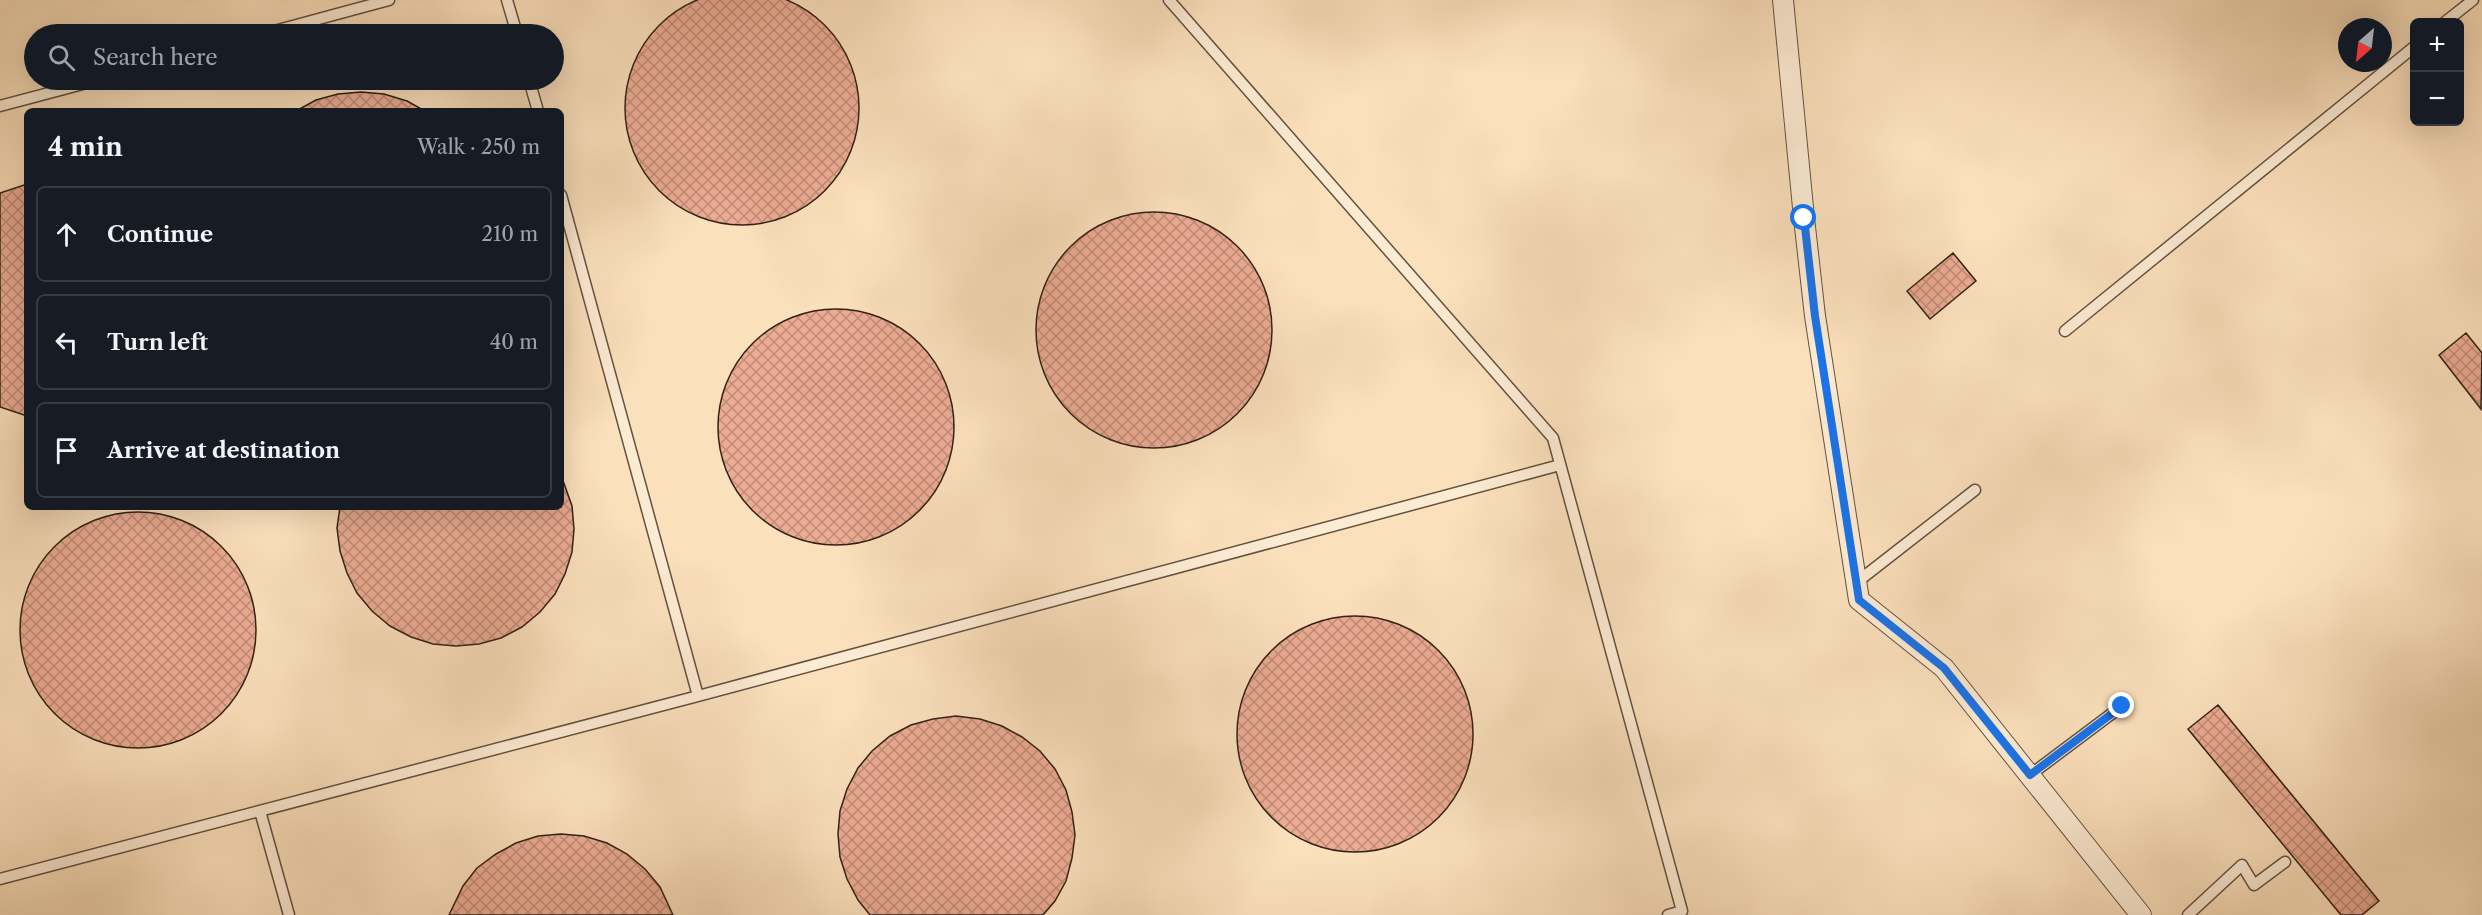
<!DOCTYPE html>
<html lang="en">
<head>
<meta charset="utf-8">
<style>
	body { margin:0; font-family:"Libre Caslon Text",serif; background:#20242c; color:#f1f3f6 }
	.controls { position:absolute; right:18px; top:18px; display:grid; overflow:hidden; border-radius:9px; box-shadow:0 6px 24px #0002 }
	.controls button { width:54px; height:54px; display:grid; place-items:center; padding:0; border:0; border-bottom:2px solid #363941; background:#171b24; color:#f1f3f6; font:30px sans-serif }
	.compass { position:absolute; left:2338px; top:18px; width:54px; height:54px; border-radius:50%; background:#171b24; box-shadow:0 6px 24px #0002; rotate:208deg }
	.stop { position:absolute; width:18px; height:18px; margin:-14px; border:4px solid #1a73e8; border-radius:50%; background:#fff }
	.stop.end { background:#1a73e8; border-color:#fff; box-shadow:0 2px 6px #0008 }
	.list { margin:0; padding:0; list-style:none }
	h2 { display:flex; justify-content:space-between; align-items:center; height:78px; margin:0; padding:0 24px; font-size:26px }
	h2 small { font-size:20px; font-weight:400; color:#9ea1a6 }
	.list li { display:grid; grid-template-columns:39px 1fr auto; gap:18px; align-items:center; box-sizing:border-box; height:96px; margin:0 12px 12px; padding:0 12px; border:2px solid #363941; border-radius:9px }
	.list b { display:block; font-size:22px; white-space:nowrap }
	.list em { font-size:20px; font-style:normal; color:#9ea1a6 }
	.icon { flex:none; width:33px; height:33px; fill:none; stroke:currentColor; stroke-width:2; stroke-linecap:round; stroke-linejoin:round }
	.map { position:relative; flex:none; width:2482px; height:915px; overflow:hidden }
	.search { position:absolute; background:#171b24; box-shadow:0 6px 24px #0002; left:24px; top:24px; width:540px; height:66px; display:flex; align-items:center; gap:15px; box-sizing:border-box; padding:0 21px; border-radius:33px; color:#9ea1a6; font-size:22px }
	.panel { position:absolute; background:#171b24; box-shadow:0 6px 24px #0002; left:24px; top:108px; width:540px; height:402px; border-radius:9px }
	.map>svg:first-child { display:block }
	.building { fill:url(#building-cross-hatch); stroke:#312116; stroke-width:1.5 }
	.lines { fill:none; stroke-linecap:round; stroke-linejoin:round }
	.lane-casing { stroke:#645140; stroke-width:13 }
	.street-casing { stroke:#645140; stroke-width:22 }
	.lane { stroke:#fcebd3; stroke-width:10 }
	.street { stroke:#fcebd3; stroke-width:20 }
	.route { stroke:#1a73e8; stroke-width:8 }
</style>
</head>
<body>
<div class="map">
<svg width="2482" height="915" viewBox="0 0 2482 915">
	<defs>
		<pattern id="building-cross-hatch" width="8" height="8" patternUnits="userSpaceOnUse" patternTransform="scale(1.5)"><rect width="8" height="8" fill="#ecab93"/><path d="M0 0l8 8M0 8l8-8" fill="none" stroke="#c08b77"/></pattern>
	</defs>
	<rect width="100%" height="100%" fill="#fbe0bc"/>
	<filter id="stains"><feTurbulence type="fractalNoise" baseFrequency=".00333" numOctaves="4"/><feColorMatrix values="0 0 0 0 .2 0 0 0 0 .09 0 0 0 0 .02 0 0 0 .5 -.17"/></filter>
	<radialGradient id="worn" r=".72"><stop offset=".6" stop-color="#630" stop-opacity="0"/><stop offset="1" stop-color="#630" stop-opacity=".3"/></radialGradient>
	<path class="building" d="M625 108a117 117 0 1 1 234 0a117 117 0 1 1-234 0Z
		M361 92 384 94 407 101 425 111H296L316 100 338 94Z
		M27 184V416L0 407V193Z
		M1036 330a118 118 0 1 1 236 0a118 118 0 1 1-236 0Z
		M1953 253 1976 281 1930 319 1907 291Z
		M718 427a118 118 0 1 1 236 0a118 118 0 1 1-236 0Z
		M2466 333 2482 353 2481 409 2439 355Z
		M561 475 572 506 574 529 572 552 565 574 555 594 540 612 522 627 501 638 479 644 456 646 433 644 411 637 390 626 372 611 357 593 347 573 340 551 337 528 340 507H561Z
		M20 630a118 118 0 1 1 236 0a118 118 0 1 1-236 0Z
		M1237 734a118 118 0 1 1 236 0a118 118 0 1 1-236 0Z
		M2218 705 2379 901 2362 915H2341L2188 729Z
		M956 716 980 719 1002 726 1022 737 1040 751 1055 769 1066 790 1072 812 1075 835 1072 858 1066 881 1055 901 1043 915H870L858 900 847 879 840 857 838 834 840 811 847 789 858 768 872 751 890 736 911 725 933 719Z
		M561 834 584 836 607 843 627 854 645 869 660 887 673 915H449L463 886 477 868 496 854 516 843 538 836Z"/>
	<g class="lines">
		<defs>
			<path id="lane" d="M507 0 517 34
				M1169 0 1553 438 1682 911 1668 915
				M2445 22 2473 0
				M263 34 389 0
				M529 80 538 111
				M0 106 98 80
				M561 195 698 696
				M2065 331 2414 47
				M1857 582 1975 490
				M2030 775 2122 706
				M260 811 289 915
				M0 879 698 696 1560 465
				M2188 915 2242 865 2254 885 2285 862"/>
			<path id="street" d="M1783 0 1804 218 1815 316 1859 600 1944 668 2141 915"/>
		</defs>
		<use href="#lane" class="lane-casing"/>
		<use href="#street" class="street-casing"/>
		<use href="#lane" class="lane"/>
		<use href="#street" class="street"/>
	</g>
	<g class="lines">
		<path class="route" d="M1804 218 1815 316 1859 600 1944 668 2030 775 2122 706"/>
	</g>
	<rect width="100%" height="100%" filter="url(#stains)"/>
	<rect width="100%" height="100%" fill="url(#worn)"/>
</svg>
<div class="controls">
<button>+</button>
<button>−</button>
</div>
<svg class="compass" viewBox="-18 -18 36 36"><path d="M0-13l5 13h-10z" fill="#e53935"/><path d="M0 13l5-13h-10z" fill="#9ea1a6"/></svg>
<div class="stop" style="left:1804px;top:218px"></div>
<div class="stop end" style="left:2122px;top:706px"></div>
<div class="search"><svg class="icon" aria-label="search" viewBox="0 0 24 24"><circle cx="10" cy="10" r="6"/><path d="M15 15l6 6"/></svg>Search here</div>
<section class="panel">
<h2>4 min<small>Walk · 250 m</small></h2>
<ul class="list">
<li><svg class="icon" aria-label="ahead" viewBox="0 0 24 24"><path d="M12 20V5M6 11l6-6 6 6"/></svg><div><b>Continue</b></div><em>210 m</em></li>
<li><svg class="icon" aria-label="left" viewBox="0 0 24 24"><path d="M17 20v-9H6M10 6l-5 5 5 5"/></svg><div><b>Turn left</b></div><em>40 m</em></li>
<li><svg class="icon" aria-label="arrive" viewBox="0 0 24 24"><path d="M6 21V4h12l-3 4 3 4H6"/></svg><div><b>Arrive at destination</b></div></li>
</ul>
</section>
</div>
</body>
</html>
